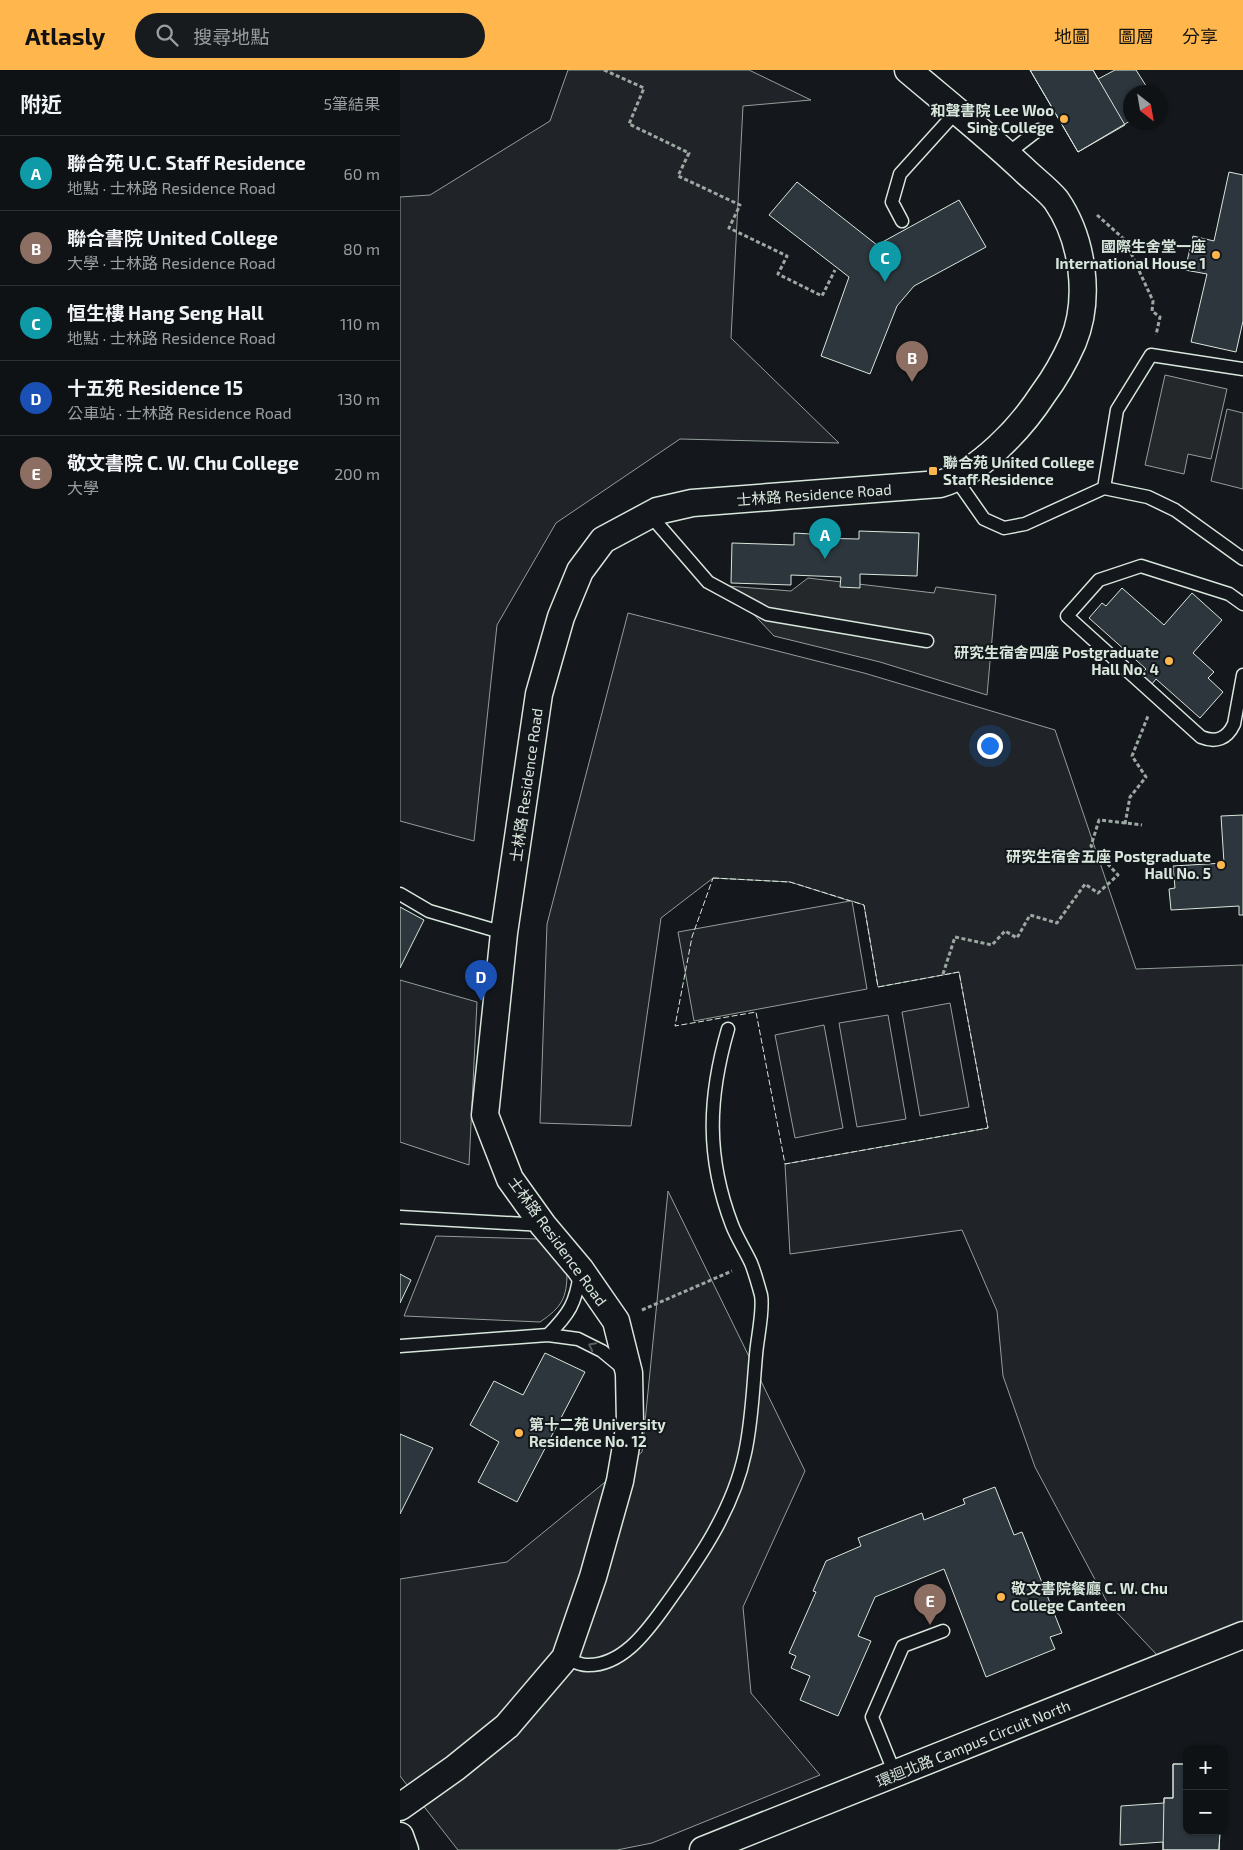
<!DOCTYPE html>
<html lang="zh-TW">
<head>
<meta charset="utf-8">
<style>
	body { margin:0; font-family:"Exo 2","Noto Sans TC",sans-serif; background:#181b1e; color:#f1f3f6 }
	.controls { position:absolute; right:15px; bottom:15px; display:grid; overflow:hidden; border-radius:10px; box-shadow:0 1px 4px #0004 }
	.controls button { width:45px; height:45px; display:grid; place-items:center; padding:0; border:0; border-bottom:1px solid #2f3234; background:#0f1215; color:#f1f3f6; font:25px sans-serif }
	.compass { position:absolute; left:723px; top:15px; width:45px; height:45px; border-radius:50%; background:#0f1215; box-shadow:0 1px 4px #0004; rotate:149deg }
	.you { position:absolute; left:589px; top:675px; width:18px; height:18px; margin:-12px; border:4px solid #fff; border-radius:50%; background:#1a73e8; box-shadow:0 0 0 8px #1a73e833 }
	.badge { display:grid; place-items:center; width:32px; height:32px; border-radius:50%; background:#ffb74d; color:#fff; font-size:16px; font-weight:700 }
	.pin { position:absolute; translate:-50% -41px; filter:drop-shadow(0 1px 2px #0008) }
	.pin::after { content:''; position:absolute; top:26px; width:18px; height:15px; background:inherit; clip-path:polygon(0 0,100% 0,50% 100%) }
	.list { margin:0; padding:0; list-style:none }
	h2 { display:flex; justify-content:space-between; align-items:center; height:65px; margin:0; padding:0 20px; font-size:21px }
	h2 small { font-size:16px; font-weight:400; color:#9b9ea0 }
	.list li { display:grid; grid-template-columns:32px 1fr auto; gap:15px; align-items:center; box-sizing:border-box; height:75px; padding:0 20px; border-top:1px solid #2f3234 }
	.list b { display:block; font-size:19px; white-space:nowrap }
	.list p { margin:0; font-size:16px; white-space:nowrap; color:#9b9ea0 }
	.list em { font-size:16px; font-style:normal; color:#9b9ea0 }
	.icon { flex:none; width:28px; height:28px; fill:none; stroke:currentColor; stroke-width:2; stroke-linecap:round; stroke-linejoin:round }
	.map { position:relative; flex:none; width:843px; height:1780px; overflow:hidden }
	header { display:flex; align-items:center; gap:30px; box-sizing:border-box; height:70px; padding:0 25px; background:#ffb74d; color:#111 }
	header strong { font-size:24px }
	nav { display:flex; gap:28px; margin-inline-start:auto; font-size:18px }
	.search { width:350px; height:45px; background:#181b1e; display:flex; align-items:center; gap:12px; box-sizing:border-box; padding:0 18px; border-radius:28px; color:#9b9ea0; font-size:19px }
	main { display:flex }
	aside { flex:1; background:#0f1215 }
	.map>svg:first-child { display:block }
	.green { fill:#202428; stroke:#939e99 }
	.parking { fill:#24282b; stroke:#939e99 }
	.building { fill:#2c363c; stroke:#d8e6dc }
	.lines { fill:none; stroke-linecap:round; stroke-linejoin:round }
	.service-casing { stroke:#d8e6dc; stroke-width:15 }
	.minor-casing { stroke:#d8e6dc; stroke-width:29 }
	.path { stroke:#9da8a2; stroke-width:3; stroke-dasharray:4 2.5; stroke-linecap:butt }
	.service { stroke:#14181c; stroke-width:12 }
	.minor { stroke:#14181c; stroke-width:26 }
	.fence { stroke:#d8e6dc; stroke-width:1; stroke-dasharray:6 2.5; stroke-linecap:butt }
	.oneway { stroke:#59605f }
	.poi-dot { fill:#ffb74d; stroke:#14181c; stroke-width:2 }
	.labels { text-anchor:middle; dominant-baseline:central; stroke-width:4; stroke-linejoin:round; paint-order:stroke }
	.poi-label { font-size:15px; font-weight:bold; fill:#d8e6dc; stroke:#14181c; text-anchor:end }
	.street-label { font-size:15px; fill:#d8e6dc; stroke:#14181c }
</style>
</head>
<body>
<header>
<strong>Atlasly</strong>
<div class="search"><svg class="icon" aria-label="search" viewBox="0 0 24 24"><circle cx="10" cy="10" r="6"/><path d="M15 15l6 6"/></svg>搜尋地點</div>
<nav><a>地圖</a><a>圖層</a><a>分享</a></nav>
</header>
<main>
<aside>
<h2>附近<small>5筆結果</small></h2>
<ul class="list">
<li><span class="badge" style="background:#0f9aa8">A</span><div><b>聯合苑 U.C. Staff Residence</b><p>地點 · 士林路 Residence Road</p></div><em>60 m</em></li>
<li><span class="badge" style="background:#8d6e63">B</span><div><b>聯合書院 United College</b><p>大學 · 士林路 Residence Road</p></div><em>80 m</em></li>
<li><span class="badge" style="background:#0f9aa8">C</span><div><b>恒生樓 Hang Seng Hall</b><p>地點 · 士林路 Residence Road</p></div><em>110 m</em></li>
<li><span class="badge" style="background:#1a4fb4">D</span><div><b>十五苑 Residence 15</b><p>公車站 · 士林路 Residence Road</p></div><em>130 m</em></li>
<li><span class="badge" style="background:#8d6e63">E</span><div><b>敬文書院 C. W. Chu College</b><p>大學</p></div><em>200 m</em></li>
</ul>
</aside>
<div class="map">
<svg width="843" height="1780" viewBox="0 0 843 1780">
	<rect width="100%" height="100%" fill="#14181c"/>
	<path class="green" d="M168 0H349L411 30 343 36 331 268 439 373 280 369 156 453 97 555 74 771 0 751V127L30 125 150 51Z
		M827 339 843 343V419L811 411Z
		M228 543 464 603 655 660 736 899 843 895V1552L758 1586 707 1532 635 1397 603 1306 597 1241 562 1160 390 1184 385 1094 588 1058 559 902 478 917 464 835 452 831 467 919 294 951 278 862 450 831 390 812 313 808 261 848 231 1056 140 1053 147 854Z
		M0 910 77 932 69 1095 0 1072Z
		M550 933 569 1037 520 1046 502 942Z
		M488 945 506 1049 457 1057 439 953Z
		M424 955 443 1058 395 1068 375 965Z
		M268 1121 405 1401 343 1537 351 1623 420 1705 252 1773 217 1780H58L0 1706V1509L107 1492 242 1382Z
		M36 1166 138 1169 167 1202C167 1228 162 1237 140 1252L4 1246Z"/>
	<path class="parking" d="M765 305 827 319 811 389 788 384 784 404 745 395Z
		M408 508 534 523 536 517 596 525 587 625 480 592 374 566 327 516 391 521Z"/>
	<path class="building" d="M630 0H693L698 9 715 0H736L750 22H730V51L678 82Z
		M630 0H693L725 55 678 82Z
		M829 102 843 105V251L836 282 791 272 807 204 785 200 793 166 814 171Z
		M397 112 477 175 559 130 586 177 514 216 497 236 470 304 421 286 449 207 369 145Z
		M459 461 519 463 517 506 460 504V518L440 517 441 507 391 505V515L331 513 332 473 394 475V463L411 464V468L459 469Z
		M722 518 764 555 792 523 822 550 793 583 814 602 808 608 823 622 800 648 756 609 752 614 741 604 746 599 689 548 702 533 706 536Z
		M843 745V845H839V836L771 840 769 819 775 818 773 796 824 793 821 746Z
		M0 837 24 850 0 898Z
		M0 1204 11 1210 0 1233Z
		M145 1283 185 1302 117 1432 78 1412 99 1372 70 1355 94 1311 123 1325Z
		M0 1364 33 1378 0 1444Z
		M595 1417 614 1465 622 1462 662 1563 650 1567 655 1579 586 1607 544 1499 475 1527 458 1566 471 1571 438 1646 400 1630 410 1606 391 1598 396 1586 389 1583 416 1522 413 1521 426 1491 461 1476 458 1468 522 1443 524 1450 565 1434 563 1429Z
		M773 1694H787V1761H820L819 1780H763L764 1728H773Z
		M773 1694H787V1761H820L819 1780H763V1772L720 1775 721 1736 764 1733V1728H773Z"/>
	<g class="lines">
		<defs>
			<path id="service" d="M607 84 638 60
				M502 151 492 132 500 104 557 41
				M556 409 584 449 604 458 625 454 704 418 748 427 775 440 843 489
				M704 418 717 340 751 285 843 299
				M250 445 308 512 367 544 527 571
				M843 534 829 524 741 496 699 510 667 546 801 667C816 673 827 669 834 654L843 605
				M0 824 29 841 104 863
				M0 1147 143 1155
				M148 1265C169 1244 176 1233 180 1203
				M0 1276 148 1265 178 1269 202 1281 225 1300
				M165 1588C172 1591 180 1595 187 1595 221 1596 245 1564 263 1539 297 1492 333 1441 345 1383 352 1351 353 1318 356 1285 357 1269 364 1240 361 1225 358 1214 355 1203 351 1193 345 1180 337 1168 332 1155 306 1087 308 1028 328 959
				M495 1704 472 1647 503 1576 543 1561"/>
			<path id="minor" d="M0 1737 55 1698 107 1656 165 1588 193 1507 220 1411 230 1353 229 1303 216 1251 180 1199 143 1155 110 1109 85 1045 104 863 139 624 161 547 180 501 203 470 257 441 292 433 540 414C579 403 621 358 643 324 655 308 665 290 673 272 691 228 683 169 656 130 647 119 633 109 623 99 586 64 547 33 508 0
				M0 1766 5 1780
				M303 1780 843 1565"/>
		</defs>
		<use href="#service" class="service-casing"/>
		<use href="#minor" class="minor-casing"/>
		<path class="path" d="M204 0 244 18 229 54 289 83 278 106 340 135 329 158 387 186 378 204 422 226 435 200
			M697 145 725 170 753 231 752 241 760 247 756 265
			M725 754 730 727 746 707 732 686 748 646
			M543 904 555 867 592 875 605 861 617 868 630 845 657 853 685 814 698 823 718 805 691 776 699 750 742 755
			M242 1240 332 1201"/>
		<use href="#service" class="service"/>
		<use href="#minor" class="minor"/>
		<path class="fence" d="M313 808 390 812 464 835 478 917 559 902 588 1058 385 1094 356 942 275 956 292 867Z"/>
	</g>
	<defs><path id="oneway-chevron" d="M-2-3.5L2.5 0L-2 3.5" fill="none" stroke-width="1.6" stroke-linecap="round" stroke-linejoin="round" transform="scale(1.25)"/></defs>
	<use class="oneway" href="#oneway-chevron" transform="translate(192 1276) rotate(-153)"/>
	<g class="poi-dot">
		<circle cx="664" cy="49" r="5"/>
		<circle cx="816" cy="185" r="5"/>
		<rect x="528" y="396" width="10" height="10" rx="2.5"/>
		<circle cx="769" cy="591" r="5"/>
		<circle cx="821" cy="795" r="5"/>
		<circle cx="119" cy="1363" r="5"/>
		<circle cx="601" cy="1527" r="5"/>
	</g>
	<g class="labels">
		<g class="poi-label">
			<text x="654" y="40">和聲書院 Lee Woo<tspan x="654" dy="17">Sing College</tspan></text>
			<text x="806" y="176">國際生舍堂一座<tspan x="806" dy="17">International House 1</tspan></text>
			<text x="543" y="392" text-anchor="start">聯合苑 United College<tspan x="543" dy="17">Staff Residence</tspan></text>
			<text x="759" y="582">研究生宿舍四座 Postgraduate<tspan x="759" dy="17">Hall No. 4</tspan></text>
			<text x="811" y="786">研究生宿舍五座 Postgraduate<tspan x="811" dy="17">Hall No. 5</tspan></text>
			<text x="129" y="1354" text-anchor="start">第十二苑 University<tspan x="129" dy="17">Residence No. 12</tspan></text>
			<text x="611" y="1518" text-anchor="start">敬文書院餐廳 C. W. Chu<tspan x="611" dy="17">College Canteen</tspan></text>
		</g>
		<g class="street-label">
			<text transform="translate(414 424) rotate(-4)">士林路 Residence Road</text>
			<text transform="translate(126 715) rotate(-82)">士林路 Residence Road</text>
			<text transform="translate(158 1171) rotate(54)">士林路 Residence Road</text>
			<text transform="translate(573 1673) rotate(-22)">環迴北路 Campus Circuit North</text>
		</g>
	</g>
</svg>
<div class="controls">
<button>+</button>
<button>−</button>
</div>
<svg class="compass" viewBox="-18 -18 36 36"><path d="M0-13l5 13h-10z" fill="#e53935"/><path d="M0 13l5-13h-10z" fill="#9b9ea0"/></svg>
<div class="you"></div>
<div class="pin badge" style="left:425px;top:489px;background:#0f9aa8">A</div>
<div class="pin badge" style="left:512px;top:312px;background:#8d6e63">B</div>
<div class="pin badge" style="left:485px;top:212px;background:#0f9aa8">C</div>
<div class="pin badge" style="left:81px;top:931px;background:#1a4fb4">D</div>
<div class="pin badge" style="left:530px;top:1555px;background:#8d6e63">E</div>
</div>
</main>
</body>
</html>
